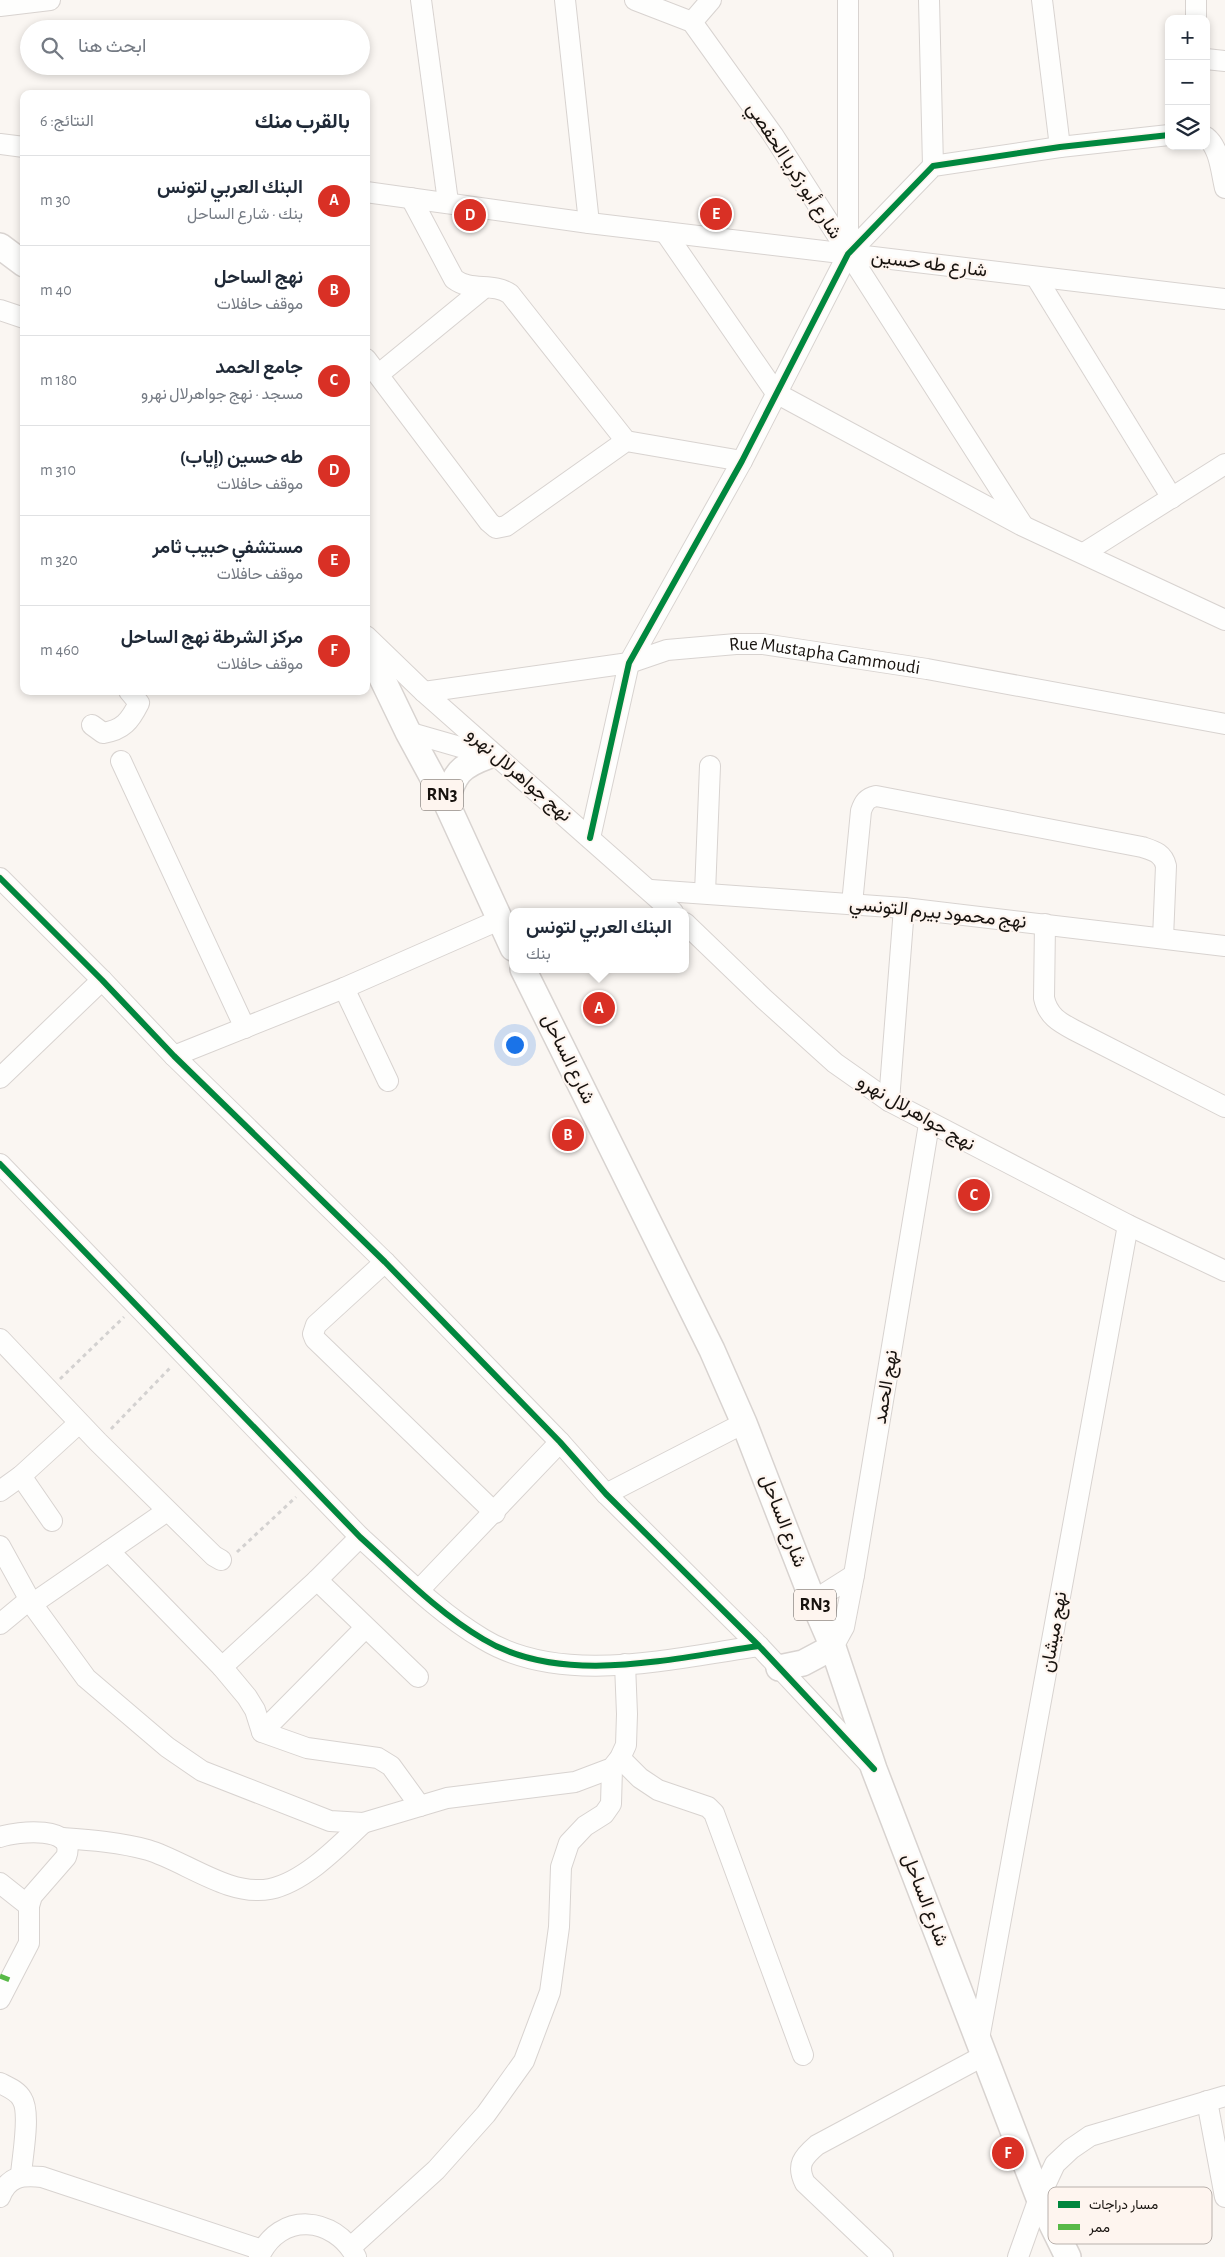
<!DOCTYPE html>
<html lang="ar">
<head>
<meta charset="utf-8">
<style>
	body { margin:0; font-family:"Alegreya Sans",Vazirmatn,sans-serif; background:#f2f2f3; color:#1f2937; direction:rtl }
	.controls { position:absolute; right:15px; top:15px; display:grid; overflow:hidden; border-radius:10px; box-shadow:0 2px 8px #0003 }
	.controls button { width:45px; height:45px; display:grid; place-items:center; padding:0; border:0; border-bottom:1px solid #e0e1e3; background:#fff; color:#1f2937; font:25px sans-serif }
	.you { position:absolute; left:514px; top:1044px; width:18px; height:18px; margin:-12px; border:4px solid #fff; border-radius:50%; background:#1a73e8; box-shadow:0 0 0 8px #1a73e833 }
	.badge { display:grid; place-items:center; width:32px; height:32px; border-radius:50%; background:#d93025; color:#fff; font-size:16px; font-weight:700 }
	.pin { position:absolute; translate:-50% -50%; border:2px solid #fff; box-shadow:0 1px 5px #0006 }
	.popup { position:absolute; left:509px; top:908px; width:180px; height:65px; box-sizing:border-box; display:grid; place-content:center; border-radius:10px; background:#fff; filter:drop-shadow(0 1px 4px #0005); font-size:16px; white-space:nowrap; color:#747a83 }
	.popup b { font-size:19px; color:#1f2937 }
	.popup::after { content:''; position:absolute; left:50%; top:100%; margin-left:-10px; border:10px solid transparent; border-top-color:#fff }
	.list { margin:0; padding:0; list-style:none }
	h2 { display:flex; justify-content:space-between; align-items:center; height:65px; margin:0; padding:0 20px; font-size:21px }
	h2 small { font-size:16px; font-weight:400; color:#747a83 }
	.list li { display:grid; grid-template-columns:32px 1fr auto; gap:15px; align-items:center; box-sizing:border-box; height:90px; padding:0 20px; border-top:1px solid #e0e1e3 }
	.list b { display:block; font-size:19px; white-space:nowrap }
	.list p { margin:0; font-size:16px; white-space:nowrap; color:#747a83 }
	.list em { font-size:16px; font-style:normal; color:#747a83 }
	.icon { flex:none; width:28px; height:28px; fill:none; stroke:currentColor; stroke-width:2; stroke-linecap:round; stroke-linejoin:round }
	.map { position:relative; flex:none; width:1225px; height:2257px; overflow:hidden; direction:ltr }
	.search { position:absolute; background:#fff; box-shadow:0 2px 8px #0003; left:20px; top:20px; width:350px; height:55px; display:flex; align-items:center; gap:12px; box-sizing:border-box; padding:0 18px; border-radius:28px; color:#747a83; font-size:19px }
	.panel { position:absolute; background:#fff; box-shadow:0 2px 8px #0003; left:20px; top:90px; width:350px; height:605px; border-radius:10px; direction:rtl }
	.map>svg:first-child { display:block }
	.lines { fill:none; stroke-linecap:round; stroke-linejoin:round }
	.minor-casing { stroke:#d8d3d0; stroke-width:22 }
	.major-casing { stroke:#d8d3d0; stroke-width:28 }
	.path { stroke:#d3d1d0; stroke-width:3; stroke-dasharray:4 4; stroke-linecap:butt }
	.minor { stroke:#fefefd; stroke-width:20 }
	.major { stroke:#fefefd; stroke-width:25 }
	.quiet { stroke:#58b947; stroke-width:5; stroke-dasharray:10 5; stroke-linecap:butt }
	.cycleway-casing { stroke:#fef5ef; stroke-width:9 }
	.cycleway { stroke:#00873e; stroke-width:6 }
	.labels { text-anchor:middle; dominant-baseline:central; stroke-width:4.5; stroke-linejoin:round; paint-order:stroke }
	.shield { fill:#fef5ef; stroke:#5d5752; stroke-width:1 }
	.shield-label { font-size:18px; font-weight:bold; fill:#18130f }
	.street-label { font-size:19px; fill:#18130f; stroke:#fef5ef }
	.key { fill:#fef5ef; stroke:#b9b1ac; stroke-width:1 }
	.key-label { font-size:14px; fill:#18130f }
</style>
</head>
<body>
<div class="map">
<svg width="1225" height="2257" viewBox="0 0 1225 2257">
	<rect width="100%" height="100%" fill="#faf6f2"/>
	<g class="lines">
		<defs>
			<g id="minor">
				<path d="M421 0 448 202"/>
				<path d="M565 0 589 223"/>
				<path d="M635 0 692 22 773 135 1022 524"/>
				<path d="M929 0 933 166"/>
				<path d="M1042 0 1060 147"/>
				<path d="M0 6 50 0"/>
				<path d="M1196 19V0"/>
				<path d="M692 22 711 0"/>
				<path d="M1206 59 1225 61"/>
				<path d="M1206 137C1220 148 1221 172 1225 188"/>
				<path d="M0 144 24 147"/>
				<path d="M366 192 589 223 1225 299"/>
				<path d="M411 198 454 279C471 292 493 282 510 294L626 441"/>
				<path d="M665 232 776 393 1023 526 1225 620"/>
				<path d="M848 254V0"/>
				<path d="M1036 277 1172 498"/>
				<path d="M0 310 24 318"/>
				<path d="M366 359 489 522 496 528 506 526 626 441 742 461"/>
				<path d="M379 374 484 288"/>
				<path d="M1084 553 1225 464"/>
				<path d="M366 636 424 692 673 912"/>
				<path id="s1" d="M424 692 629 663 667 650 736 644H763L927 669 1225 724"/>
				<path d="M92 725 103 733C123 730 130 721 139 703L129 691"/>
				<path d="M408 732 495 757"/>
				<path d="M121 761 245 1028"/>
				<path d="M590 838 629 663 742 461 848 254 933 166 1060 147 1169 135"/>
				<path d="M0 878 102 980 174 1056 385 1262 560 1442 606 1494 759 1646 873 1768"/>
				<path d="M651 890 904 908 1225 946"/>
				<path d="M705 893 710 766"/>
				<path d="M852 904 861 811C864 802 867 798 876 796L1142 847C1154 851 1163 853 1166 866L1163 938"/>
				<path d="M685 923 764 999 835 1063 889 1101 1128 1225 1225 1271"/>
				<path d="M1045 924 1044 998C1048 1016 1059 1022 1074 1030L1225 1107"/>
				<path d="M344 988 388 1081"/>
				<path d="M174 1056 344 988 499 920"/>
				<path d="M0 1078 102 980"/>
				<path d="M889 1101 904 908"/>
				<path d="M0 1164 360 1537C399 1572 437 1612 483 1639 562 1687 673 1658 759 1646"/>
				<path d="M385 1262 316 1325 313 1334 315 1339 495 1513"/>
				<path d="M0 1339 98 1442 214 1556 221 1560"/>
				<path d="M21 1476 52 1521"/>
				<path d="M0 1491 21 1476 79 1423"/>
				<path d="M606 1494 744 1423"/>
				<path d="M0 1546 32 1604 86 1678 167 1747 202 1771 330 1821 363 1823 447 1798 575 1782 612 1768 620 1758 626 1745 627 1714 625 1664"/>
				<path d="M109 1551 222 1667 247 1697 255 1710 262 1732 307 1748 378 1758 391 1766 420 1806"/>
				<path d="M317 1580 418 1677"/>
				<path d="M419 1590 560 1442"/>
				<path d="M813 1601 854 1575"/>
				<path d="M32 1604 167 1511"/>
				<path d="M0 1624 29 1600"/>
				<path d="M833 1647 844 1627 854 1575 929 1124"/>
				<path d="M222 1667 317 1580 360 1537"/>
				<path d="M262 1732 365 1628"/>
				<path d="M620 1758 640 1778 658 1790 708 1807 714 1813 803 2055"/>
				<path d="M0 1837C17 1831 78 1825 66 1857L32 1896 29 1906V1943L0 1999"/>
				<path d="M61 1838C90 1840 120 1842 148 1850 185 1861 229 1897 270 1889 304 1882 338 1847 363 1823"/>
				<path d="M0 1883 29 1906"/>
				<path d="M979 2039 1128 1225"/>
				<path d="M0 2083C8 2087 18 2091 22 2099 31 2113 22 2158 21 2175"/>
				<path d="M1207 2101 1225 2197"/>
				<path d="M0 2197C8 2176 22 2175 42 2177L262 2250"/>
				<path d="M351 2247 436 2170 486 2114 524 2061 550 1992 559 1927 561 1867 569 1843 585 1826 604 1814 611 1804 612 1768"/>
				<path d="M259 2257C280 2211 334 2216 356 2257"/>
				<path d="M883 2257 805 2183C796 2165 803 2157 817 2145L985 2055"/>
				<path d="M1018 2257 1039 2198 1055 2164 1071 2149 1090 2136 1225 2096"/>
			</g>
			<path id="major" d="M0 246 24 264
				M366 645 408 732 446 802 513 948
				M446 802C454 774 460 766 488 756
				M523 969 712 1350 744 1423 813 1601 833 1647 874 1769 1039 2198 1068 2257
				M779 1668 803 1663 833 1647"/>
		</defs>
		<use href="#minor" class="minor-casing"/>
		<use href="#major" class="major-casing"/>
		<path class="path" d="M60 1379 124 1317
			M111 1429 171 1367
			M237 1552 296 1497"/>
		<use href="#minor" class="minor"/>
		<use href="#major" class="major"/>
		<path class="quiet" d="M0 1976 10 1980"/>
		<defs>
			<path id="cycleway" d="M590 838 629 663 742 461 848 254 933 166 1060 147 1169 135
				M0 878 102 980 174 1056 385 1262 560 1442 606 1494 759 1646 874 1769
				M0 1164 360 1537C399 1572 437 1612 483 1639 562 1687 673 1658 759 1646"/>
		</defs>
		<use href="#cycleway" class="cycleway-casing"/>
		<use href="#cycleway" class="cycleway"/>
	</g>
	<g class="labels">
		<g class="shield">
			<rect x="421" y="779.5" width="42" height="31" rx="4"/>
			<rect x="794" y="1589.5" width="42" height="31" rx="4"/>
		</g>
		<g class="shield-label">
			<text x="442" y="795">RN3</text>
			<text x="815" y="1605">RN3</text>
		</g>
		<g class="street-label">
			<text transform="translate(794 171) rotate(57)">شارع أبو زكريا الحفصي</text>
			<text transform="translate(929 264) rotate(7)">شارع طه حسين</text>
			<text stroke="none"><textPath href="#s1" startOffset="406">Rue Mustapha Gammoudi</textPath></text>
			<text transform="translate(519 775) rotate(41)">نهج جواهرلال نهرو</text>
			<text transform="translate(938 913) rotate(6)">نهج محمود بيرم التونسي</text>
			<text transform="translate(568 1059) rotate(64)">شارع الساحل</text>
			<text transform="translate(916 1113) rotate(30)">نهج جواهرلال نهرو</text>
			<text transform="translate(886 1387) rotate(-81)">نهج الحمد</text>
			<text transform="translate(783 1521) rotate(69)">شارع الساحل</text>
			<text transform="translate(1054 1632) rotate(-80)">نهج ميشان</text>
			<text transform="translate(925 1900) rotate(69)">شارع الساحل</text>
		</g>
	</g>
	<rect x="1048" y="2187" width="164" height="57" rx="8" class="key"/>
	<rect x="1058" y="2201" width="22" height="7" fill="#00873e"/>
	<rect x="1058" y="2224" width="22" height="6" fill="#58b947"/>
	<g class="key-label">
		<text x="1089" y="2209">مسار دراجات</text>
		<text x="1089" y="2232">ممر</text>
	</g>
</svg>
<div class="controls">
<button>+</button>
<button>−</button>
<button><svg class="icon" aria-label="layers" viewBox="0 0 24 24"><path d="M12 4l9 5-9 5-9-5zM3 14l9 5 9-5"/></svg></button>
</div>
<div class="you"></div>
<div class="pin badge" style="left:599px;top:1008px">A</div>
<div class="popup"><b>البنك العربي لتونس</b>بنك</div>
<div class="pin badge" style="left:568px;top:1135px">B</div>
<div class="pin badge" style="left:974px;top:1195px">C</div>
<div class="pin badge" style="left:470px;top:215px">D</div>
<div class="pin badge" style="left:716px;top:214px">E</div>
<div class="pin badge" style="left:1008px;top:2153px">F</div>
<div class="search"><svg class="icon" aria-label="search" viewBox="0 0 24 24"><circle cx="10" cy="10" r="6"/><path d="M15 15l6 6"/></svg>ابحث هنا</div>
<section class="panel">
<h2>بالقرب منك<small>النتائج: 6</small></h2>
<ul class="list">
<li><span class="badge">A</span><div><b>البنك العربي لتونس</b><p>بنك · شارع الساحل</p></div><em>30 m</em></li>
<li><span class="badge">B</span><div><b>نهج الساحل</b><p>موقف حافلات</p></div><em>40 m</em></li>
<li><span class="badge">C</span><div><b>جامع الحمد</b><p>مسجد · نهج جواهرلال نهرو</p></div><em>180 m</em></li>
<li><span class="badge">D</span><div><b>طه حسين (إياب)</b><p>موقف حافلات</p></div><em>310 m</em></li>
<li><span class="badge">E</span><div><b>مستشفي حبيب ثامر</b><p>موقف حافلات</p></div><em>320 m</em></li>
<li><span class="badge">F</span><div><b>مركز الشرطة نهج الساحل</b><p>موقف حافلات</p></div><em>460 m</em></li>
</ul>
</section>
</div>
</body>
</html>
